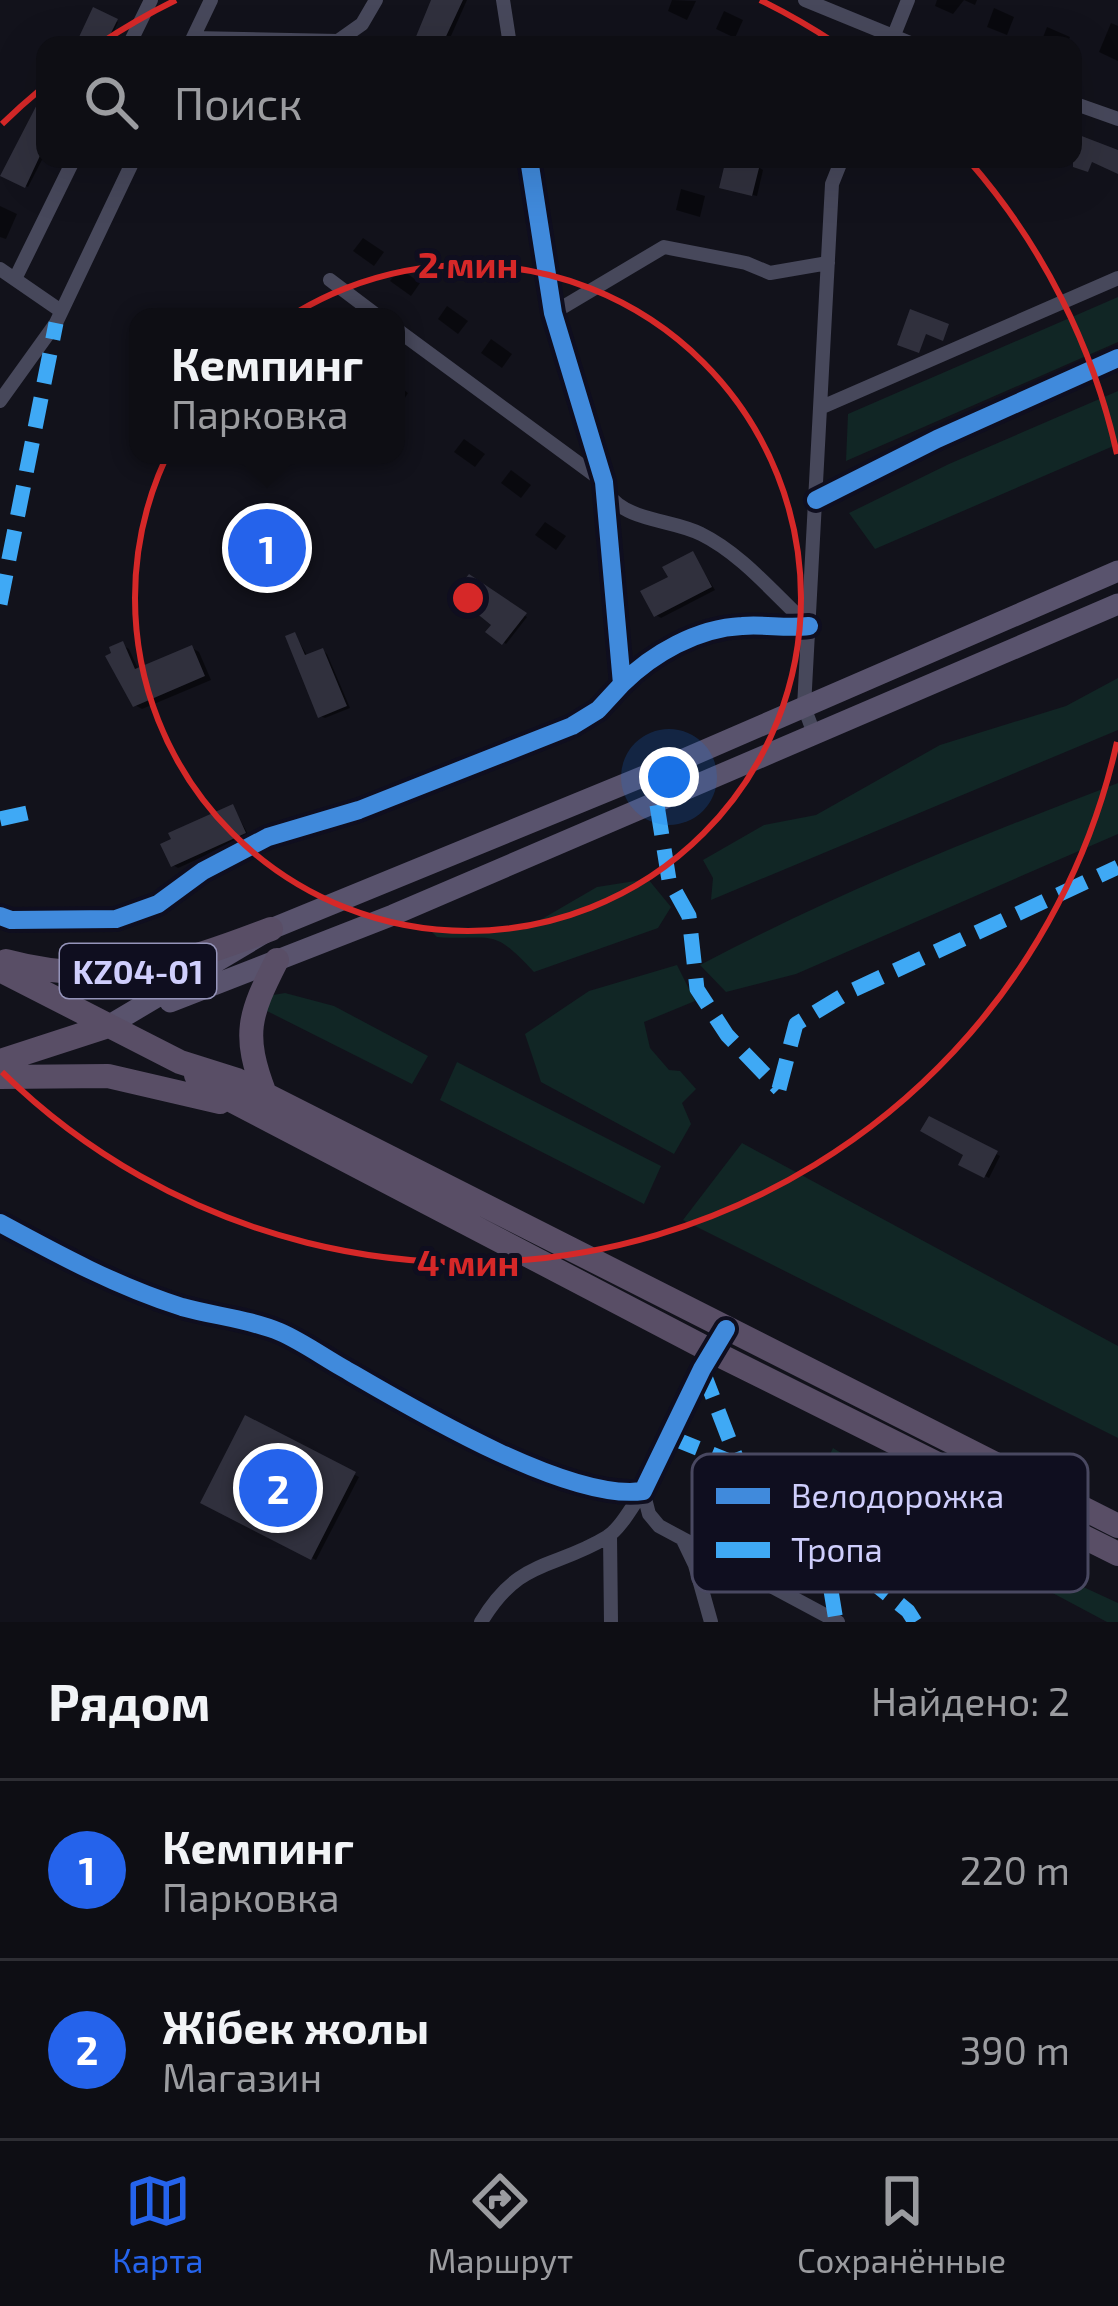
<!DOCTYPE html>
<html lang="ru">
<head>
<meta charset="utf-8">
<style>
	body { margin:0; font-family:"Exo 2",sans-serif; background:#17171d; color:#f1f3f6 }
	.you { position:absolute; left:669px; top:777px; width:42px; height:42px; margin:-30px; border:9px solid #fff; border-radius:50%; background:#1a73e8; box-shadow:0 0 0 18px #1a73e833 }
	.badge { display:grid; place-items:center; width:78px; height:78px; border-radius:50%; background:#2563eb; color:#fff; font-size:39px; font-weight:700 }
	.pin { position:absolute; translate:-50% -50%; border:6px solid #fff; box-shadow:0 3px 12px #0006 }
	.popup { position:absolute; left:129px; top:308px; width:276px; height:156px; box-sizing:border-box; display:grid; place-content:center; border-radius:24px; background:#0e0e14; filter:drop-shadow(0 3px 9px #0005); font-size:39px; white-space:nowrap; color:#9b9ca0 }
	.popup b { font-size:45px; color:#f1f3f6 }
	.popup::after { content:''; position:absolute; left:50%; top:100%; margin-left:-24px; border:24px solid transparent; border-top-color:#0e0e14 }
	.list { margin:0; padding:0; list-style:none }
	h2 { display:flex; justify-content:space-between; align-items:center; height:156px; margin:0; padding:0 48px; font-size:51px }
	h2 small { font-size:39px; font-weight:400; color:#9b9ca0 }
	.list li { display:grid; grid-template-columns:78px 1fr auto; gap:36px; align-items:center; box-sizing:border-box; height:180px; padding:0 48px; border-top:3px solid #2e2e34 }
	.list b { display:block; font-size:45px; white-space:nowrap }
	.list p { margin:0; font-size:39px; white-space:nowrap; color:#9b9ca0 }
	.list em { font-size:39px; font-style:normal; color:#9b9ca0 }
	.icon { flex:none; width:66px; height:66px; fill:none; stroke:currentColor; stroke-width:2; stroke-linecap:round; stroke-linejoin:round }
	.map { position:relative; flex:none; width:1118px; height:1622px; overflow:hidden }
	.search { position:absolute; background:#0e0e14; box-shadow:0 12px 48px #0002; left:36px; right:36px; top:36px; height:132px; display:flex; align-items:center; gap:30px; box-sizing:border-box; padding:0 42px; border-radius:24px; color:#9b9ca0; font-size:45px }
	.sheet { height:516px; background:#0e0e14 }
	nav { display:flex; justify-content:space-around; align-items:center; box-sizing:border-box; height:168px; border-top:3px solid #2e2e34; background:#0e0e14; font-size:33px; color:#9b9ca0 }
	nav a { display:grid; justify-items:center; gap:6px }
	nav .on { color:#2563eb }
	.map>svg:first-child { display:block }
	.green { fill:#112625 }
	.shadow { fill:#0007 }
	.building { fill:#30303d }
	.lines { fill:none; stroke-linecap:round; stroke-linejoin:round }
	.minor { stroke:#47485b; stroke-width:14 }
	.primary { stroke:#59536d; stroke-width:21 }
	.trunk { stroke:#594e66; stroke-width:24 }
	.quiet { stroke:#3fa9f5; stroke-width:15; stroke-dasharray:30 15; stroke-linecap:butt }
	.cycleway-casing { stroke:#0f0e1f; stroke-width:26 }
	.cycleway { stroke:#408adc; stroke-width:18 }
	.ring { fill:none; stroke:#d62828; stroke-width:6 }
	.labels { text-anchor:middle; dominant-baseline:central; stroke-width:10; stroke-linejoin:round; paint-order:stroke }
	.shield { fill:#0f0e1f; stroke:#9594ba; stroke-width:3 }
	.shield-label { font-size:33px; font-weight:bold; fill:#cfcefc }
	.key { fill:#0f0e1f; stroke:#494861; stroke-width:3 }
	.key-label { font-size:33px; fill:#cfcefc }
	.centre { fill:#d62828; stroke:#0f0e1f; stroke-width:6 }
	.ring-label { font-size:36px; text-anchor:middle; font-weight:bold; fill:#d62828; stroke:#0f0e1f; stroke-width:10; stroke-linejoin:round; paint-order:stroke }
</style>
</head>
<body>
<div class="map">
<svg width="1118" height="1622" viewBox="0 0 1118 1622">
	<rect width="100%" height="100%" fill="#12121b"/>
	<path class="green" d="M1118 297V342L846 461 848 414Z
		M1118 391V444L875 549 849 513 949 464Z
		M1118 678V730L711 900 713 878 703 860 764 825 816 815 940 745 1066 706Z
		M1118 783V834L796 974 726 992 700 965C834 894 977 837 1118 783Z
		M648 879 671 907 658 928 534 972C492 926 493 941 437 937L432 932 444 927 523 930 597 887Z
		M677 965 695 1001 644 1022 650 1048 669 1070 680 1071 696 1089 682 1103 691 1124 674 1154 541 1082 525 1034 589 991Z
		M285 993 334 1006 428 1056 412 1084 263 1009 261 997Z
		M457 1062 661 1166 644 1204 440 1100Z
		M742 1143 1118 1346V1438L683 1220Z
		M833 1448 924 1504 1040 1567 1118 1603V1622H1107L902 1513 817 1481Z"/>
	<path class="shadow" d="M434 0H467L447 45 419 37Z
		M672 0 696 1 687 20 668 11Z
		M937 0H977L975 5 964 0 953 14 935 6Z
		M994 8 1014 17 1007 35 987 27Z
		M94 11 118 22 108 45H79Z
		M724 11 743 20 735 38 716 29Z
		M1111 23 1118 26V61L1099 52Z
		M1047 27 1070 37 1066 45H1040Z
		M45 107V154L28 187 4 175Z
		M758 167 763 170 757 196 727 189Z
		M681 189 705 196 700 217 676 210Z
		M0 206 17 214 6 239 0 237Z
		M363 238 384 252 374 266 353 251Z
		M400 268 420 283 411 296 390 281Z
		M447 306 468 321 458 334 438 319Z
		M491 339 512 354 502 368 481 353Z
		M396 384 408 393 399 407 396 405Z
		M464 439 485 454 475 467 454 452Z
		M511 470 531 485 521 498 501 483Z
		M545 522 566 536 556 550 535 535Z
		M693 555 715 590 661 618 656 615 672 578Z
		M469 578 527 617 506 644 489 631 495 624Z
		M295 635 308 657 323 651 327 654 350 708 325 718 320 716Z
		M122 645 129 649 139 671 192 648 199 652 211 680 142 709 135 705Z
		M233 807 249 836 178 868 173 865 175 841Z
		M973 1142 1000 1156 989 1178 962 1164Z
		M246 1419 359 1477 316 1560 204 1502Z"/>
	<path class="building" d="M431 0H463L442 45 415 39Z
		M93 7 118 19 105 45 79 37Z
		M45 89V145L25 188 0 176Z
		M1079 135 1118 150V174L1092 162 1088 172 1073 167V150Z
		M726 159 760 164 752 196 719 188Z
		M910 309 949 324 943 341 926 334 919 353 897 345Z
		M693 551 712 587 654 617 640 591 668 577 662 567Z
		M469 574 527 613 502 645 485 632 491 625 453 594Z
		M295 632 305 655 323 648 347 706 318 718 285 636Z
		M123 641 135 669 192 645 205 676 133 707 105 656 111 653 109 647Z
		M233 804 246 833 171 867 160 844 171 839 168 833Z
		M929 1116 998 1151 984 1178 958 1165 963 1155 920 1131Z
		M245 1415 356 1472 311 1560 200 1503Z"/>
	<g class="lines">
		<path class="minor" d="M503 0 510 45
			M805 0 915 45
			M193 38 338 41 362 24 376 0
			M190 44 211 0
			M129 45 151 0
			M890 45 908 0
			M1073 103 1118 119
			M529 159 553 313 604 482 622 684C652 654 697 628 742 626 765 624 786 629 809 626
			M0 269 61 311
			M16 277 74 159
			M330 280 379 317
			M553 313 664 247 746 263 770 273 828 263
			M396 329 604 482
			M0 401 56 323 134 159
			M822 407 1118 278
			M607 493C627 522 672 519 701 534 742 554 776 596 809 626
			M815 736 804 707 832 184 842 159
			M0 916 11 920 116 919 158 904 203 871 268 837 359 810 572 726 598 710 622 684
			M0 1223C59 1255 118 1287 182 1307 214 1316 249 1319 280 1332 301 1341 322 1356 343 1368 410 1407 568 1502 643 1491L702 1369 726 1329
			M643 1491 649 1514 659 1526 838 1622
			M610 1535 611 1622
			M683 1540 695 1565 711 1622
			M481 1622C520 1557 553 1570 607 1537 621 1528 633 1505 643 1491"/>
		<path class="primary" d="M170 1002 393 915 1118 604
			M108 1026 271 929 654 772 1118 571"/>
		<path class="trunk" d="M6 961C106 988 177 965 271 929
			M0 970 180 1062 237 1080 1118 1526
			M0 1061 108 1026
			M196 1075 227 1098 713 1352 1118 1554
			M0 1077 108 1076 220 1102
			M265 1094C242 1034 249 1015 277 960"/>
		<path class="quiet" d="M0 604 56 323
			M657 805 669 880 689 916 697 989 727 1035 779 1089
			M0 819 27 813
			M779 1089 796 1024 847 993 1118 867
			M702 1369 739 1465 823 1542 908 1611 915 1622
			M670 1437 739 1465
			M823 1542 836 1621"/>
		<defs>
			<path id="cycleway" d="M529 159 553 313 604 482 622 684C652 654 697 628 742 626 765 624 786 629 809 626
				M816 500 937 439 1118 358
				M0 916 11 920 116 919 158 904 203 871 268 837 359 810 572 726 598 710 622 684
				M0 1223C59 1255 118 1287 182 1307 214 1316 249 1319 280 1332 301 1341 322 1356 343 1368 410 1407 568 1502 643 1491L702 1369 726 1329"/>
		</defs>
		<use href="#cycleway" class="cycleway-casing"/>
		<use href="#cycleway" class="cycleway"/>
	</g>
	<g class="ring">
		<circle cx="468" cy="598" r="333"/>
		<path d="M1117 742A665 665 0 0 1 2 1072M2 124A665 665 0 0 1 41 89M101 43A665 665 0 0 1 176 0M760 0A665 665 0 0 1 835 43M970 162A665 665 0 0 1 1117 454"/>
	</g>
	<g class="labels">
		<rect class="shield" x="60" y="944" width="156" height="54" rx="9"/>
		<g class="shield-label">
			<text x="138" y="971">KZ04-01</text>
		</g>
	</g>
	<rect x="692" y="1454" width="396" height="138" rx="18" class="key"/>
	<rect x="716" y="1488" width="54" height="16" fill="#408adc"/>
	<rect x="716" y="1542" width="54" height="16" fill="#3fa9f5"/>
	<g class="key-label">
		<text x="791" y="1508">Велодорожка</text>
		<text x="791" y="1562">Тропа</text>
	</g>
	<circle cx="468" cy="598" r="18" class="centre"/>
	<g class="ring-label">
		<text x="468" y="278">2 мин</text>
		<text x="468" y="1276">4 мин</text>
	</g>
</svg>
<div class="you"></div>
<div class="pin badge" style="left:267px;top:548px">1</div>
<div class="popup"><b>Кемпинг</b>Парковка</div>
<div class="pin badge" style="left:278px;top:1488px">2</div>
<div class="search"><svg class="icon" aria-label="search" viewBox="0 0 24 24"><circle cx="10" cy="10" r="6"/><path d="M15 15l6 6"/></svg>Поиск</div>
</div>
<section class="sheet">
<h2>Рядом<small>Найдено: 2</small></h2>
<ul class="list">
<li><span class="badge">1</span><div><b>Кемпинг</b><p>Парковка</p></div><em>220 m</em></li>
<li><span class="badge">2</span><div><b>Жібек жолы</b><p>Магазин</p></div><em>390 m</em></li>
</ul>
</section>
<nav>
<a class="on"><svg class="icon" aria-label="map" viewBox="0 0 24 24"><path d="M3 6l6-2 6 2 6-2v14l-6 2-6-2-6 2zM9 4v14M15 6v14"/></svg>Карта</a>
<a><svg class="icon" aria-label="directions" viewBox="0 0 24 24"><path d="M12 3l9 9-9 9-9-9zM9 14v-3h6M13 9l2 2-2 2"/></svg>Маршрут</a>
<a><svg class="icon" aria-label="saved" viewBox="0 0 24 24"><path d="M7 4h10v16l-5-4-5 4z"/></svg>Сохранённые</a>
</nav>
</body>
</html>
